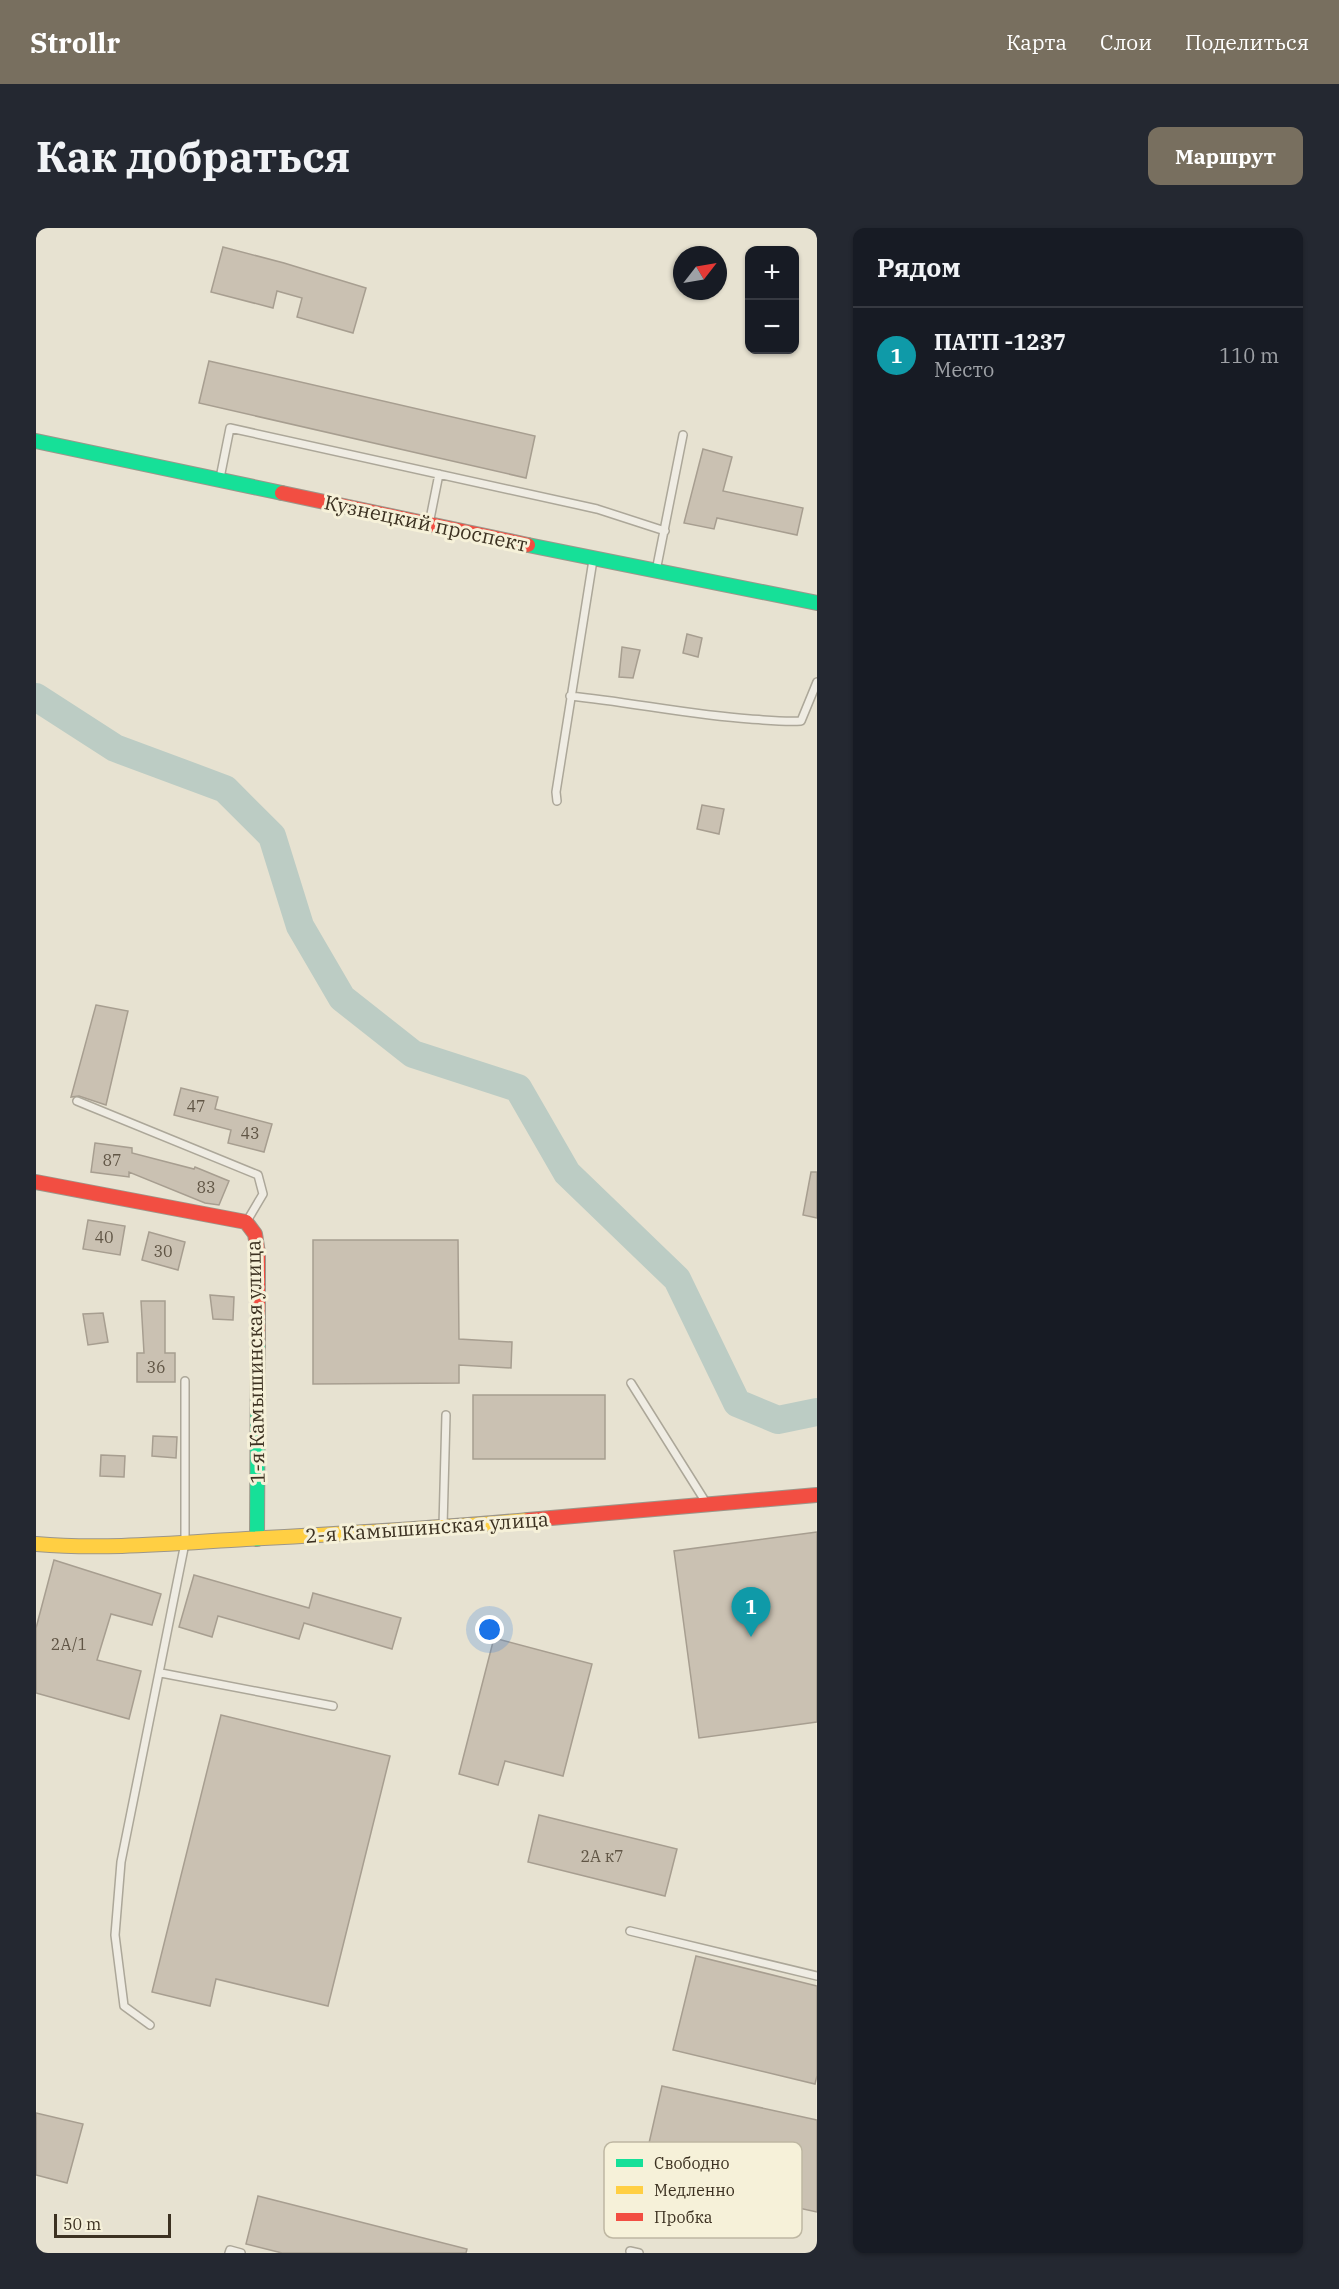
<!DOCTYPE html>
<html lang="ru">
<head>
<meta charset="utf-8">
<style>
	body { margin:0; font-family:"IBM Plex Serif",serif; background:#242831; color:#f1f3f6 }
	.controls { position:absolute; right:18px; top:18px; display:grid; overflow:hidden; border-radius:12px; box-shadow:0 2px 4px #0004 }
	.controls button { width:54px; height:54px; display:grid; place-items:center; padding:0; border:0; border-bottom:2px solid #363941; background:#171b24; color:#f1f3f6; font:30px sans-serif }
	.compass { position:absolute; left:637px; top:18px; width:54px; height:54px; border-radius:50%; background:#171b24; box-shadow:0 2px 4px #0004; rotate:59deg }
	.scale { position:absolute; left:18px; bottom:15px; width:117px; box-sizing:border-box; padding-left:6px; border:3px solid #3c3121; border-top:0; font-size:16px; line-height:21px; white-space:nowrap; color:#3c3121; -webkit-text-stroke:4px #f6f1d9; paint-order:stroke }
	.you { position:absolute; left:454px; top:1402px; width:21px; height:21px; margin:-15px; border:4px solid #fff; border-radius:50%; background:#1a73e8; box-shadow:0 0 0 9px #1a73e833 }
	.badge { display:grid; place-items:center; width:39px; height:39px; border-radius:50%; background:#786f5f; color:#fff; font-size:20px; font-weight:700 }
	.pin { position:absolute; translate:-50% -50px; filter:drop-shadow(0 2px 3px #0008) }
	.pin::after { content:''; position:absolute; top:32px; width:21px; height:18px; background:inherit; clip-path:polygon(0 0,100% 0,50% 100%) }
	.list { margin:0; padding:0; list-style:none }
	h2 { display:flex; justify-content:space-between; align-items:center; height:78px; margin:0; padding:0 24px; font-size:26px }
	h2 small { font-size:20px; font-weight:400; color:#9ea1a6 }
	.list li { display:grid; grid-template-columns:39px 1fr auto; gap:18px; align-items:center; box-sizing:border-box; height:96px; padding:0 24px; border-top:2px solid #363941 }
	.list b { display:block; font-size:22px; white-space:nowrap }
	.list p { margin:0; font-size:20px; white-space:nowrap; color:#9ea1a6 }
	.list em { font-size:20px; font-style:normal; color:#9ea1a6 }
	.map { position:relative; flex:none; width:781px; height:2025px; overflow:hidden; border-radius:12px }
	header { display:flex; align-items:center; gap:36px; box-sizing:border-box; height:84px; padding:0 30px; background:#786f5f; color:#fff }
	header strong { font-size:28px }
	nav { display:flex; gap:33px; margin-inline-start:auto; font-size:21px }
	.intro { display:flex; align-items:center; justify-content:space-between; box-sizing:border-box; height:144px; padding:0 36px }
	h1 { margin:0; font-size:42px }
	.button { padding:15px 27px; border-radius:12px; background:#786f5f; color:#fff; font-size:21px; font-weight:700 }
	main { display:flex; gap:36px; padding:0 36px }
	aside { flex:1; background:#171b24; border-radius:12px; box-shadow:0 2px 4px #0004 }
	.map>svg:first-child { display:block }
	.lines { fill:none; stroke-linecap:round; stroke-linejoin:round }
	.river { stroke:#bcccc4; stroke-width:28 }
	.building { fill:#cac1b2; stroke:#a79e90; stroke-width:1.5 }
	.lane-casing { stroke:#aca799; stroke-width:10 }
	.fast-casing { stroke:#9c968a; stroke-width:16 }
	.slow-casing { stroke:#9c968a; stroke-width:16 }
	.jam-casing { stroke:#9c968a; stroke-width:16 }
	.lane { stroke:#efece3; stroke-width:7 }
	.fast { stroke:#16e098; stroke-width:14 }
	.slow { stroke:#ffcf43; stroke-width:14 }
	.jam { stroke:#f24e42; stroke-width:14 }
	.labels { text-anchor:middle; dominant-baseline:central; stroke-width:6; stroke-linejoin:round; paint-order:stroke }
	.number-label { font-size:16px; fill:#605545 }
	.street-label { font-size:20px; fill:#3c3121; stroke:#f6f1d9 }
	.key { fill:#f6f1d9; stroke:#beb7a2; stroke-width:1.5 }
	.key-label { font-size:16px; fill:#3c3121 }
</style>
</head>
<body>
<header>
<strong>Strollr</strong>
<nav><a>Карта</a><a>Слои</a><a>Поделиться</a></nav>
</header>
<div class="intro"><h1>Как добраться</h1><a class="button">Маршрут</a></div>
<main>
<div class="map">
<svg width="781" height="2025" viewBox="0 0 781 2025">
	<rect width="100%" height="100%" fill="#e7e2d1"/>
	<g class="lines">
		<path class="river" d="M0 469 79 520 189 561 236 608 264 698 306 770 377 826 482 860 531 945 641 1051 701 1175 742 1192 781 1184"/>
	</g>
	<path class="building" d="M187 19 248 35 330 60 317 105 261 89 266 70 241 63 237 80 175 64Z
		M173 133 499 208 490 250 163 175Z
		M667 221 696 229 687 263 767 280 761 307 681 290 678 301 648 295Z
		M651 406 666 410 662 429 647 425Z
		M586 419 604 422 597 450 583 449Z
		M666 577 688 581 683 606 661 601Z
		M60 777 92 783 70 877 43 868 35 869Z
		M145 860 182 869 179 881 236 896 228 924 192 915 195 902 138 887Z
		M59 915 96 920V925L158 941 159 939 193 953 183 977 169 975 93 944V949L55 944Z
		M775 944H781V990L767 987Z
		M52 992 89 998 84 1027 47 1021Z
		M113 1004 149 1014 142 1042 106 1032Z
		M277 1012H422L423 1111 476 1114 475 1140 423 1137V1155L277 1156Z
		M174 1067 198 1069 197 1092 177 1091Z
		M105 1073H129V1125H139V1154H101V1125H108Z
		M67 1085 72 1114 52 1117 47 1086Z
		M437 1167H569V1231H437Z
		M117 1208 141 1209 140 1230 116 1228Z
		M65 1227 89 1228 88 1249 64 1248Z
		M781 1304V1494L663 1510 638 1323Z
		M18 1332 125 1366 116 1397 75 1386 61 1432 105 1443 93 1491 0 1465V1400Z
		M158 1347 273 1380 277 1365 365 1390 356 1421 268 1395 263 1411 182 1388 176 1409 143 1399Z
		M458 1410 556 1436 527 1548 469 1533 462 1557 423 1546Z
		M185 1487 354 1528 292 1778 180 1751 174 1778 116 1764Z
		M503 1587 641 1621 629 1668 492 1634Z
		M660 1728 781 1758V1848L779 1856 637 1822Z
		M626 1858 781 1892V1984L606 1946Z
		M0 1885 47 1896 31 1955 0 1947Z
		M222 1968 431 2021 430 2025H246L210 2016Z"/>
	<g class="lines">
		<defs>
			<path id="lane" d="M184 250 194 200 561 281 629 303
				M393 296 403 246
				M620 343 647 207
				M534 468C594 474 654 487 714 491 731 492 747 494 765 493L781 454
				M521 573 520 564 557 332
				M41 873 222 947 227 966 211 993
				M595 1155 669 1273
				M407 1298 410 1187
				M125 1445 297 1478
				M594 1703 781 1748
				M114 1797 88 1778 79 1707 85 1634 149 1315V1153
				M594 2023 603 2025
				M193 2025 194 2022 205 2025"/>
			<path id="fast" d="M0 213 246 265
				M492 317 781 375
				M221 1311 222 1109"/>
			<path id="slow" d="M0 1316C68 1322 141 1315 210 1311 304 1306 398 1301 492 1292"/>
			<path id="jam" d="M246 265 492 317
				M0 954 210 994 219 1006 222 1025V1109
				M492 1292 781 1267"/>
		</defs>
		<use href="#lane" class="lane-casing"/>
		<use href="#fast" class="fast-casing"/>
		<use href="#slow" class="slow-casing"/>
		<use href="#jam" class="jam-casing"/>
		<use href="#lane" class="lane"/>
		<use href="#fast" class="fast"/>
		<use href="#slow" class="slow"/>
		<use href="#jam" class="jam"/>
	</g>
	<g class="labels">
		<g class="number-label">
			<text x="160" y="878">47</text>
			<text x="214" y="905">43</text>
			<text x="76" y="932">87</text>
			<text x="170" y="959">83</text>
			<text x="68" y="1009">40</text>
			<text x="127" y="1023">30</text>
			<text x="120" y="1139">36</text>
			<text x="33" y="1416">2А/1</text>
			<text x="566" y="1628">2А к7</text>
		</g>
		<g class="street-label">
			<text transform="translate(390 295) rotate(12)">Кузнецкий проспект</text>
			<text transform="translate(219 1134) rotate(-91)">1-я Камышинская улица</text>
			<text transform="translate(391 1299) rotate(-4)">2-я Камышинская улица</text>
		</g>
	</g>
	<rect x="568" y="1914" width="198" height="96" rx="9" class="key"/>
	<rect x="580" y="1931" width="27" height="8" fill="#16e098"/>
	<rect x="580" y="1958" width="27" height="8" fill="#ffcf43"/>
	<rect x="580" y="1985" width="27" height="8" fill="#f24e42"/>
	<g class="key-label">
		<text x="618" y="1941">Свободно</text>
		<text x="618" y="1968">Медленно</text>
		<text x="618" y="1995">Пробка</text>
	</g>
</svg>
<div class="controls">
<button>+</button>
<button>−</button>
</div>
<svg class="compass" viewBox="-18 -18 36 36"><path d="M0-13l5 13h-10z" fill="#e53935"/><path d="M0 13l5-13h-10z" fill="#9ea1a6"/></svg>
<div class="scale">50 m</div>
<div class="you"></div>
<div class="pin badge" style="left:715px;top:1409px;background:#0f9aa8">1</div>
</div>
<aside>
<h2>Рядом<small></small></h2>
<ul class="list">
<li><span class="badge" style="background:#0f9aa8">1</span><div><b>ПАТП -1237</b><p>Место</p></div><em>110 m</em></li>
</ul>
</aside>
</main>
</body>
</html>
